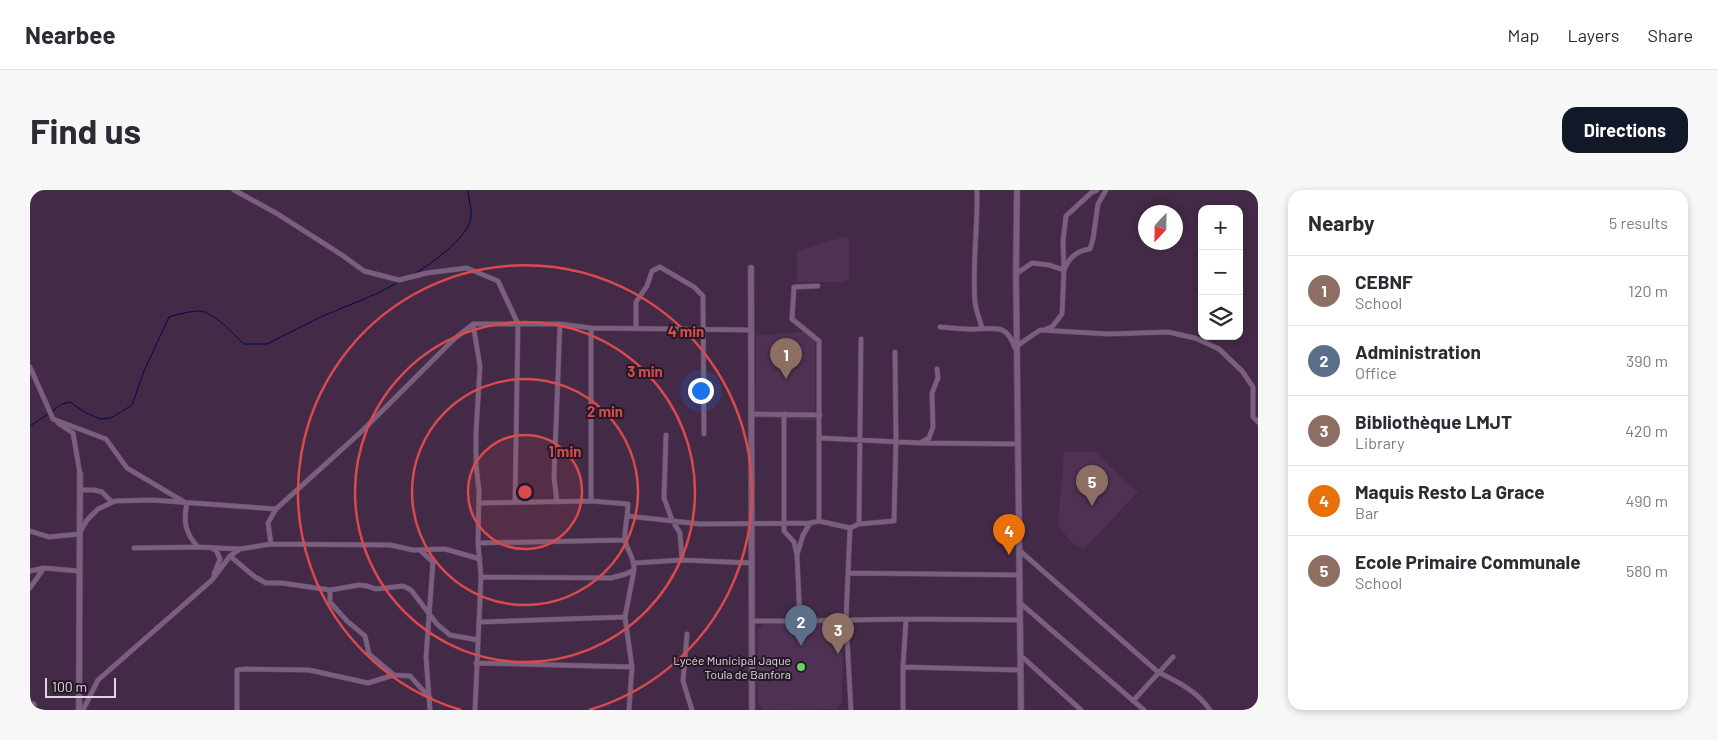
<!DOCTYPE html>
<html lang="en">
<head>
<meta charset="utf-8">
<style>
	body { margin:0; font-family:Barlow,sans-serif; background:#f7f7f7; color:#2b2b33 }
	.controls { position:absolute; right:15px; top:15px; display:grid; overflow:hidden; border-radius:10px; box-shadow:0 2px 8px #0003 }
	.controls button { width:45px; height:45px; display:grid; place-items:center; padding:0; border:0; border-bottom:1px solid #e1e1e2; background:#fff; color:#2b2b33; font:25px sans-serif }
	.compass { position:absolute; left:1108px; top:15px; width:45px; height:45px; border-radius:50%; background:#fff; box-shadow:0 2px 8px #0003; rotate:202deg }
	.scale { position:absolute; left:15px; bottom:12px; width:71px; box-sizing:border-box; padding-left:5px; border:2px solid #e2d3e5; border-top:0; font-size:14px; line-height:18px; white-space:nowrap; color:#e2d3e5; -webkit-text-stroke:4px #231824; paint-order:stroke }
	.you { position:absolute; left:670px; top:200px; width:18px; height:18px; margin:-12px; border:4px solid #fff; border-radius:50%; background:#1a73e8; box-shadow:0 0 0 8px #1a73e833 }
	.badge { display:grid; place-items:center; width:32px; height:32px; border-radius:50%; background:#111827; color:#fff; font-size:16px; font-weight:700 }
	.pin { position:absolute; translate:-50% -41px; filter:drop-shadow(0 1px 2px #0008) }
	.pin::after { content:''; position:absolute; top:26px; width:18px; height:15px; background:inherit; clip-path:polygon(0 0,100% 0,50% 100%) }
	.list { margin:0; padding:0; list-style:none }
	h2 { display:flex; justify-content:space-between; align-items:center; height:65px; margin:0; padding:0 20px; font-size:21px }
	h2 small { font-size:16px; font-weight:400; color:#7c7c81 }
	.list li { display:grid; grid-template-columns:32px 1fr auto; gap:15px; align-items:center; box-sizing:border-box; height:70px; padding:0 20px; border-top:1px solid #e1e1e2 }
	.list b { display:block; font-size:19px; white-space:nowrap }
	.list p { margin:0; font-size:16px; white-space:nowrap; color:#7c7c81 }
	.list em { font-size:16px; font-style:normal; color:#7c7c81 }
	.icon { flex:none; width:28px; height:28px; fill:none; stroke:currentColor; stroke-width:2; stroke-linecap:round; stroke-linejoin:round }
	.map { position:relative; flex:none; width:1228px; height:520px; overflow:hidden; border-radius:15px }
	header { display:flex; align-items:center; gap:30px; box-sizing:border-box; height:70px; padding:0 25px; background:#fff; border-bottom:1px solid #e1e1e2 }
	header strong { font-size:24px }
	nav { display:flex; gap:28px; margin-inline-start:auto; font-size:18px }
	.intro { display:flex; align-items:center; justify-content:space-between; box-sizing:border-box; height:120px; padding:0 30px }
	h1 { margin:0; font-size:35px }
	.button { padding:12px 22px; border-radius:15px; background:#111827; color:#fff; font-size:18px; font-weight:700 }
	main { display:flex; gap:30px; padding:0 30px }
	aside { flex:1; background:#fff; border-radius:15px; box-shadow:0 2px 8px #0003 }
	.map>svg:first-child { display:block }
	.built { fill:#4e3153 }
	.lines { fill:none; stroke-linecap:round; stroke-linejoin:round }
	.stream { stroke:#000a50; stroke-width:1 }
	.minor-casing { stroke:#604863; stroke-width:5.5 }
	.tertiary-casing { stroke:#604863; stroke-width:7 }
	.minor { stroke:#7a607e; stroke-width:4.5 }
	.tertiary { stroke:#7a607e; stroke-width:5.5 }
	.ring { fill:none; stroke:#d84a4e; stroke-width:2.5 }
	.poi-dot { fill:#6cd362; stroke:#231824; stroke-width:2 }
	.labels { text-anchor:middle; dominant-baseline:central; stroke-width:4; stroke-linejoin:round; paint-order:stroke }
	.poi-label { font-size:12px; fill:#e2d3e5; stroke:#231824; text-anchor:end }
	.centre { fill:#d84a4e; stroke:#231824; stroke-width:2.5 }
	.ring-label { font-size:15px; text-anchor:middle; font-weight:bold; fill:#d84a4e; stroke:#231824; stroke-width:4; stroke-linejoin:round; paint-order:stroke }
</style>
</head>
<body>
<header>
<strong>Nearbee</strong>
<nav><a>Map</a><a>Layers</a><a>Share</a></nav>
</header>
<div class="intro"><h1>Find us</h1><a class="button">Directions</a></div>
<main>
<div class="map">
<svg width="1228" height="520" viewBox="0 0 1228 520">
	<rect width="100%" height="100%" fill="#432a46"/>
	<path class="built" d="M814 47 819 50V89L814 92H767V61Z
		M774 142 785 151V230L725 228 726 145Z
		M1034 262H1065L1108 302 1054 359 1045 356 1028 336Z
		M733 434H808L813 439 812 514 806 519 734 520 728 514V439Z"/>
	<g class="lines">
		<path class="stream" d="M384 84C399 76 440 46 441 27 442 18 438 9 438 0
			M21 222 32 214 40 212 56 223 70 229 81 228 102 215 114 181 139 127C149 124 160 121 170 121 184 122 204 145 214 154H237L293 126 346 104 369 92
			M0 236 18 224"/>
		<defs>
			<path id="minor" d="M204 0 246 23 312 65 334 81 369 90 397 83 437 78 468 91 488 134 485 312
				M947 0C948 37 942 75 945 112 946 121 950 130 952 138
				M986 84 1002 73 1019 75 1034 80C1039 68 1046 61 1060 59L1063 49 1068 14 1076 0
				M788 96 764 97 762 129 789 151V331
				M443 134 450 176 446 243V274L449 301 448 353 451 387 445 520
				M910 137C922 138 935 140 947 139 968 138 977 135 985 158
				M606 138V112L617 96 622 81 630 77 664 97 673 106 674 244
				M1016 139 1022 137 1032 124 1034 80 1033 51 1036 26 1061 3 1067 0
				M987 156 1010 140 1079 144 1138 142 1165 148 1189 159 1212 181 1223 197V227L1228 232
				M0 177 23 229 76 249 97 278 156 313
				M721 224 790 225
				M754 224V341L764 352 767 365
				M28 233 43 243 50 284
				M636 245 634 308 642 330 650 343 652 370
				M790 248 890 253 899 248 903 237 902 203 908 188 907 179
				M892 253 988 254
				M50 300H64L72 302 82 312
				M561 311V138
				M527 312 524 288 530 134
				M157 313C153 331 155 343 168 357
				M449 313 561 311 598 314C598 325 594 341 595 350 597 361 605 368 604 380L596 384 581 388 451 387
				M246 319 238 333 241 354 360 355 383 360 415 359 450 369
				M598 326 670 334 780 333 789 331 820 338 829 334 864 331 866 251 865 162
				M829 334 831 149
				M820 338 816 430 821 520
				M0 341 19 347 49 344 57 330 68 319 85 311 122 310 246 319 331 242 423 150 443 134H530L561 138 721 140
				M448 353 595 350
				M104 358 168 357 210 359
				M183 359 186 360 190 369 184 384
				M390 360 403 372 396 467 400 520
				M989 360 1128 482C1148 492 1167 501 1180 520
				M200 366 225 387 236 393H252L300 400V412L317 431 335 446 339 464 364 485
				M605 373 652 370 721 373
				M0 381 14 378
				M818 383 989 385
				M0 398 14 378 49 381
				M300 400 329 395 337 396 346 399 373 396 381 400 407 434 420 445 448 450
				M989 412 1114 520
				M722 431H770L876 429 990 430
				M770 431 767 365 773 345 780 333
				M450 432 595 427
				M657 444 653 491 662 520
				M990 465 1051 520
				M446 473 602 477
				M873 477 990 480
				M1103 511 1143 467
				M0 513 4 514V520
				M53 520 68 490 182 390 200 366 210 359 241 354
				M207 520V480L215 479 279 480 338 493 364 485 380 486 400 508
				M599 520 602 477 595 427 604 380
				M873 520V477L876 429"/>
			<path id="tertiary" d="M987 0 986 84 991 520
				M721 78 722 520
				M49 520 50 284"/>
		</defs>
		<use href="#minor" class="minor-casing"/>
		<use href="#tertiary" class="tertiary-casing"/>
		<use href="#minor" class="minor"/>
		<use href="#tertiary" class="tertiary"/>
	</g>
	<circle cx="495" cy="302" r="57" fill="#d84a4e" fill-opacity=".12"/>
	<g class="ring">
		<circle cx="495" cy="302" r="57"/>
		<circle cx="495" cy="302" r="113"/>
		<circle cx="495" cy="302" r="170"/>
		<path d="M431 520A227 227 0 1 1 559 520"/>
	</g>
	<circle class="poi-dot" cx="771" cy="477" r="5"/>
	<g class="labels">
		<g class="poi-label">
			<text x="761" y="470">Lycée Municipal Jaque<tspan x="761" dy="14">Toula de Banfora</tspan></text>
		</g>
	</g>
	<circle cx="495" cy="302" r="8" class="centre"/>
	<g class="ring-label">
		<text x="656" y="147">4 min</text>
		<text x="615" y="187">3 min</text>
		<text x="575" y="227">2 min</text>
		<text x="535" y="267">1 min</text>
	</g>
</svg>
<div class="controls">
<button>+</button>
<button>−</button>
<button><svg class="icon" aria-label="layers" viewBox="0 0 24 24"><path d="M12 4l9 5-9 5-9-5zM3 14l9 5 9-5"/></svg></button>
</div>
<svg class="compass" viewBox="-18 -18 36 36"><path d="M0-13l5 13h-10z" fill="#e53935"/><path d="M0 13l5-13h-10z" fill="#7c7c81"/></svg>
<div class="scale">100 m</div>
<div class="you"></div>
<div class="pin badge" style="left:756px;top:189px;background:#8d6e63">1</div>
<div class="pin badge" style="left:771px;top:456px;background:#5c6f8a">2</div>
<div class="pin badge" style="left:808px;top:464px;background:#8d6e63">3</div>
<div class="pin badge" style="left:979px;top:365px;background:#e8710a">4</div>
<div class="pin badge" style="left:1062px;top:316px;background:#8d6e63">5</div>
</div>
<aside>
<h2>Nearby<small>5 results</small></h2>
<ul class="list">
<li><span class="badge" style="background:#8d6e63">1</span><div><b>CEBNF</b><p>School</p></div><em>120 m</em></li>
<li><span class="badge" style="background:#5c6f8a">2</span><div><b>Administration</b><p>Office</p></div><em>390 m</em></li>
<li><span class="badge" style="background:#8d6e63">3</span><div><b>Bibliothèque LMJT</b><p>Library</p></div><em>420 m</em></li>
<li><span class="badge" style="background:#e8710a">4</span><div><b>Maquis Resto La Grace</b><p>Bar</p></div><em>490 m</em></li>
<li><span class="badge" style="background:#8d6e63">5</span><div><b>Ecole Primaire Communale</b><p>School</p></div><em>580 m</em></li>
</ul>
</aside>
</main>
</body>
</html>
